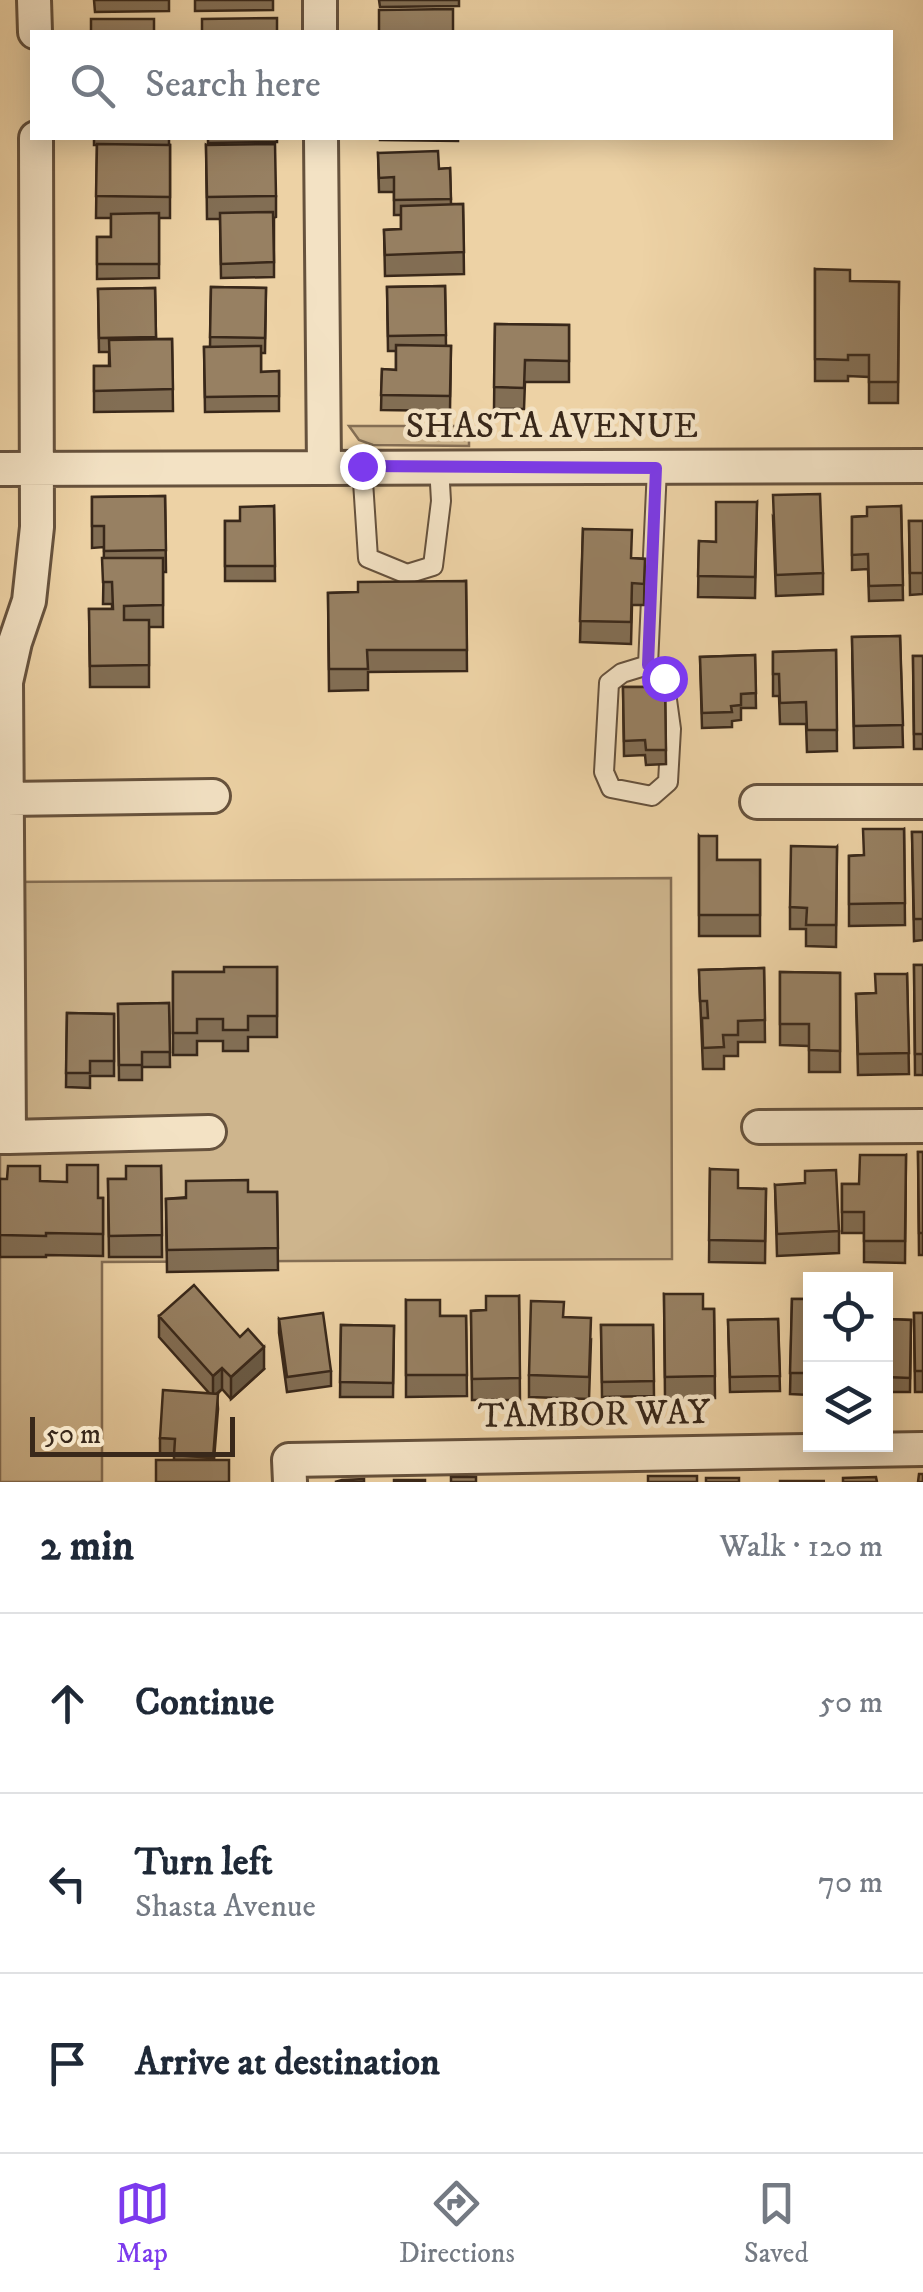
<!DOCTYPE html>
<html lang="en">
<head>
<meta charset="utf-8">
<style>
	body { margin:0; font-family:"IM FELL DW Pica",serif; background:#f6f6f7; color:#1f2937 }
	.controls { position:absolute; right:30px; bottom:30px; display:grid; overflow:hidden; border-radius:0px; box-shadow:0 5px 25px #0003 }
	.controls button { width:90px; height:90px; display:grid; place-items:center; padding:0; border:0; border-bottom:2px solid #e0e1e3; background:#fff; color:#1f2937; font:50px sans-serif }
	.scale { position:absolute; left:30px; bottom:25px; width:205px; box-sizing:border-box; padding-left:10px; border:5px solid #39281a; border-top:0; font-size:28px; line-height:35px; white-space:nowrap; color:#39281a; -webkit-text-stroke:8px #f3e2c4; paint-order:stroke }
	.stop { position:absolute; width:30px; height:30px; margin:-22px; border:8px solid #7c3aed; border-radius:50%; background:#fff }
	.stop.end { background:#7c3aed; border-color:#fff; box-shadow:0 2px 10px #0008 }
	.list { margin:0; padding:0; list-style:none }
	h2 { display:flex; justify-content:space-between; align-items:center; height:130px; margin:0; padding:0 40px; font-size:42px }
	h2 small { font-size:32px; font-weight:400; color:#747a83 }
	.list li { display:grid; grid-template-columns:65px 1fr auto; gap:30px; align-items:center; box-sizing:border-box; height:180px; padding:0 40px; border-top:2px solid #e0e1e3 }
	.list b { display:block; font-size:38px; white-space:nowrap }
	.list p { margin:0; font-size:32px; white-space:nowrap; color:#747a83 }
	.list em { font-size:32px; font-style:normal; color:#747a83 }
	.icon { flex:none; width:55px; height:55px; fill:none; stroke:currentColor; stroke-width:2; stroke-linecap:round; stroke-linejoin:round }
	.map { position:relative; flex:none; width:923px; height:1482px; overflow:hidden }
	.search { position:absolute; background:#fff; box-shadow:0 5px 25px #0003; left:30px; right:30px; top:30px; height:110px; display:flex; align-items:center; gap:25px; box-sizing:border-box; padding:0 35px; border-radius:0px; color:#747a83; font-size:38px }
	.sheet { height:670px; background:#fff }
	nav { display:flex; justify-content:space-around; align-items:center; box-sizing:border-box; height:140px; border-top:2px solid #e0e1e3; background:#fff; font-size:28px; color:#747a83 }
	nav a { display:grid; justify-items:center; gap:5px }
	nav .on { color:#7c3aed }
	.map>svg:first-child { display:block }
	.green { fill:#ceb58d; stroke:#846e54; stroke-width:2.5 }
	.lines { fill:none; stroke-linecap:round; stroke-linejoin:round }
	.service-casing { stroke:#66523d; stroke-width:22 }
	.minor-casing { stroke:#66523d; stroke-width:38 }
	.service { stroke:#f3e2c4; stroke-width:18 }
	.minor { stroke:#f3e2c4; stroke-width:32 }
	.wall { fill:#826e54; stroke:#39281a; stroke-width:2.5 }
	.shaded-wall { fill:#6a5a45; stroke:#39281a; stroke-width:2.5 }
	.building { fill:#978062; stroke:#39281a; stroke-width:2.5 }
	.route { stroke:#7c3aed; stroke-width:12 }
	.labels { text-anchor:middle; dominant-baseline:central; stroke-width:9; stroke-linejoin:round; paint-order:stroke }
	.street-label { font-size:35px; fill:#39281a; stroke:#f3e2c4 }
</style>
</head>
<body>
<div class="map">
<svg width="923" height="1482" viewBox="0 0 923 1482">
	<rect width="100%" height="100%" fill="#edd2a5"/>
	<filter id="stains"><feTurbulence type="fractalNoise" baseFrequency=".002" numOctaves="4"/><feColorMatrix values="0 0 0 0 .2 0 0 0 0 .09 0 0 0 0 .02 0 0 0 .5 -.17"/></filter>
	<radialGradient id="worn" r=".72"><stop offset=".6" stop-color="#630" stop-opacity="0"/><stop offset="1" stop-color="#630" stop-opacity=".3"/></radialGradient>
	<path class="green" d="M349 426H469V446L373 445 359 440Z
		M671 878 672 1259 102 1262V1482H0V882Z"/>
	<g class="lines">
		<defs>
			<path id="service" d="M362 466 368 558 407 574 433 566 441 501 439 466
				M648 665 622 673 609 683 604 772 611 788 652 796 668 782 671 729 664 678 648 665 657 468"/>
			<path id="minor" d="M34 0 35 32
				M320 0V32
				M321 138 324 467
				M0 469 923 466
				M7 799 213 796
				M757 802H923
				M759 1127 923 1126
				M0 1137H9L6 682 15 642 29 601 37 527 36 138
				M9 1137 209 1132
				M290 1482 289 1460 923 1449"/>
		</defs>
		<use href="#service" class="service-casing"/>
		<use href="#minor" class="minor-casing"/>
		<use href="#service" class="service"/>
		<use href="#minor" class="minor"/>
	</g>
	<path class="wall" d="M94 0H169V11L95 12Z
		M195 0H273V10L195 11Z
		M379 0H459V6L380 7Z
		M94 138H169V145H170V218H159V278L97 279V237H111V218H96L97 145H94Z
		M208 138H277V142L208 143Z
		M380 138H458V141L380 140Z
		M206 145 276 196V217L274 218V277L221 278 220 219H207Z
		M378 153 439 169 450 168 451 204H463L464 274 385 276 384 230 401 229V215H394V192H379Z
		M815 269 850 281 899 282 898 403H869V377L848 376V381H815Z
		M445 286 446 346H451L450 411 381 410 382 369 396 370V351H388L387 287Z
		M211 287 266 288 265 353H261V372L279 371V411L205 412 204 347H210Z
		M155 288 156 339H172L173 411 94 412V366H109V352H99L98 289Z
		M495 324 569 325V382H525L524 409H494Z
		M165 496 166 572H163V627H149V687H90L89 609H112V604H103L104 547 92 548V497Z
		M757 502 755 598 698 597 699 541 716 542Z
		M274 506 275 581H225V521H240Z
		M901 506 903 600 869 601 868 569 852 570V517L867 516Z
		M773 517 823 573V594L776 596Z
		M909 521H923V594L910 595Z
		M583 529 631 558 645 559 644 605H632L631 644 580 642Z
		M466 581 467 671 368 672V690L329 691 328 593 358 592Z
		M900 636 903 747 854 748 852 637Z
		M836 650 837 751 807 752 806 724H780L779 696H773V652Z
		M755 655 756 708H741V720L732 721V727L702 728 700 657Z
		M913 656H923V749H914Z
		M623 687H665L666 764 646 765 645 755 624 756Z
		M904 829 905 925 849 926V856L863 855Z
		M912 832H923V940L914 941Z
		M699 836 717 860H760V936H699Z
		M837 847 836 947 806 946V929H790V907Z
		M914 965H923V1075H915Z
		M277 967V1037H248V1051H223V1041H197V1055H173V972H224Z
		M764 968 765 1042H738V1056H724V1069H703L699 970Z
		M780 972 840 973V1072H809V1046L780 1045Z
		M907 974 909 1074 858 1075 856 994 875 993Z
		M169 1003 170 1067H142V1080H119L118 1004Z
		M67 1013 114 1014V1076H90V1088L66 1087Z
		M918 1152H923V1255H919Z
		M906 1155 905 1263 864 1262V1233H842V1184H859Z
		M161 1166 162 1257H109L108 1179H126Z
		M710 1169 738 1188 766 1189 765 1263 709 1262Z
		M0 1179 40 1181 98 1198H103V1256L46 1255V1257H0Z
		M775 1185 839 1231V1253L777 1256Z
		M248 1192H277L278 1270 167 1272 166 1199Z
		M664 1294 703 1309H714L715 1398 665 1399Z
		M519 1296 520 1400H472L471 1311 486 1310Z
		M792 1299H810V1395L790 1394Z
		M406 1300 440 1316H466L467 1396 406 1397Z
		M914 1313H923V1392H915Z
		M159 1316 264 1369 231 1399 222 1389 217 1394 218 1409 214 1460H174V1454L160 1453V1438L209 1393 159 1337Z
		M279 1319 331 1371V1386L287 1392 279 1333Z
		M778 1319 780 1391 730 1392 728 1320Z
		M886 1319 911 1320 910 1392H886Z
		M341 1325 394 1326 393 1397H340Z
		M601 1325H653L654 1396 602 1397Z
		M591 1340 589 1399 529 1397V1375Z"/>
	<path class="shaded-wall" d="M264 1347V1369L231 1399V1377Z
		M222 1368V1389L213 1397V1376Z"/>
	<path class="building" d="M453 9V32H379V10Z
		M277 18V32H202V19Z
		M91 19H154V32H91Z
		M97 144 170 145V197L96 196Z
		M275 144 276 196 207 197 206 145Z
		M438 151 439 169 450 168 451 199 394 200V177L379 178 378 153Z
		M463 204 464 252 385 255 384 230 401 229V206Z
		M273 212 274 262 221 264 220 213Z
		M159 213V264H97V237H111V214Z
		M815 269 850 270V281L899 282 898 382H869V355H848V360L815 359Z
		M445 286 446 335 388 336 387 287Z
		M211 287 266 288 265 338 210 337Z
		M155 288 156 337 99 338 98 289Z
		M495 324 569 325V361L525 360 524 388 494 387Z
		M172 339 173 389 94 391V366H110L109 340Z
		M396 345 451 346 450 396 381 395 382 369 396 370Z
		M261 346V372L279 371V396L205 397 204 347Z
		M820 494 823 573 776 575 773 495Z
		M165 496 166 550 104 551V526H92V497Z
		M716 502H757L755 577 698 576 699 541 716 542Z
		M274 506 275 566H225V521H240V507Z
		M901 506 903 585 869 586 868 554 852 555V517L867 516V507Z
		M909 521H923V573H910Z
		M583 529 632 530 631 558 645 559 644 584 632 583 631 622 580 621Z
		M102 558H163V605L124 606V620H149V665L90 666 89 609H113L112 582H103Z
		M466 581 467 650H367L368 669H329L328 593 358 592V582Z
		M900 636 903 725 854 726 852 637Z
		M836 650 837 730H807L806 702 780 703 779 674H773V652Z
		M755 655 756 693 741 694V705L731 706 732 712 702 713 700 657Z
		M913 656H923V734H914Z
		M623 687H665L666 750H646L645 740 624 741Z
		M863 829H904L905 903 849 904V856L864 855Z
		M912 832H923V919H914Z
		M699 836H717V860H760V915H699Z
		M791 846 837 847 836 925H806L807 908 790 907Z
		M914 965H923V1054H915Z
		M224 967H277V1016H248V1030H223V1019H197V1033H173V972H224Z
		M764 968 765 1020 738 1021V1035H723L724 1047 703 1048 702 1018H708L707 1001H700L699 970Z
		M780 972 840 973V1051L809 1050V1024H780Z
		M875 974H907L909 1053 858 1054 856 994 876 993Z
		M169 1003 170 1052H142V1065H119L118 1004Z
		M67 1013 114 1014V1061H90V1073H66Z
		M918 1152H923V1233H919Z
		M860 1155H906L905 1241H864V1212H842V1184H859Z
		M67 1165H98V1198H103V1234L46 1233V1236L0 1235V1179H7L8 1166H40V1181L67 1182Z
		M126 1166H161L162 1235 109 1236 108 1179H126Z
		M710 1169 738 1170V1188L766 1189 765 1241 709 1240Z
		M836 1170 839 1231 777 1234 775 1185 805 1183V1171Z
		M248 1180V1192H277L278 1248 167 1250 166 1199 186 1198V1181Z
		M194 1285 240 1337 248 1329 264 1347 231 1377 222 1368 213 1376 159 1316Z
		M664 1294H703V1309H714L715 1376 665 1377Z
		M486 1296H519L520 1378 472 1379 471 1311 486 1310Z
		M792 1299H810V1373H790Z
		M406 1300H440V1316H466L467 1375H406Z
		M531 1301 564 1302 563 1317 591 1318 589 1377 529 1375Z
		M323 1313 331 1371 287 1377 279 1319Z
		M914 1313H923V1371H915Z
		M778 1319 780 1376 730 1377 728 1320Z
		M886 1319 911 1320 910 1378 886 1377Z
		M341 1325 394 1326 393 1383 340 1382Z
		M601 1325H653L654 1381 602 1382Z
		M163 1390 218 1394 213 1458 174 1455 175 1439 160 1438Z
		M156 1460H229V1482H156Z
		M919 1474H923V1482H918Z
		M648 1476H697V1482H648Z
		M451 1477H476V1482H451Z
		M876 1477 877 1482H843V1478Z
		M706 1478H739V1482H706Z
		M364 1479V1482H335L342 1480Z
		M394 1480H425V1482H394Z
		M780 1481H825L780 1482Z"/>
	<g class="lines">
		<path class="route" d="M362 466 656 468 648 665 664 678"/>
	</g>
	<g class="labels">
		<g class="street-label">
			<text x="552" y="427">SHASTA AVENUE</text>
			<text transform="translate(594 1415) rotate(-1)">TAMBOR WAY</text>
		</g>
	</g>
	<rect width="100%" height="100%" filter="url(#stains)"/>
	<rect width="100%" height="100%" fill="url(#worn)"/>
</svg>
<div class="controls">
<button><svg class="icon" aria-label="locate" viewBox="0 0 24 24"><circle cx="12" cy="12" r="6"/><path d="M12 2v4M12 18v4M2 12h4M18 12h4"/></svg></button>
<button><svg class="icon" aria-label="layers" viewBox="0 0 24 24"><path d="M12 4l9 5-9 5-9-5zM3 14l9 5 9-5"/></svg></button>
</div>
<div class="scale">50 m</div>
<div class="stop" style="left:664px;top:678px"></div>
<div class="stop end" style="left:362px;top:466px"></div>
<div class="search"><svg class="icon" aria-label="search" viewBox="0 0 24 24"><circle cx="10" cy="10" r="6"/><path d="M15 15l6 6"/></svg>Search here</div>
</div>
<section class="sheet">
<h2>2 min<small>Walk · 120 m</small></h2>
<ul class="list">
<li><svg class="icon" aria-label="ahead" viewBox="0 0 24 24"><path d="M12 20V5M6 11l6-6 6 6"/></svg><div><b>Continue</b></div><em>50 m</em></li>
<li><svg class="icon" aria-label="left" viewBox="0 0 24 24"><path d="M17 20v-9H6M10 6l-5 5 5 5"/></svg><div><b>Turn left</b><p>Shasta Avenue</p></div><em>70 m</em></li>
<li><svg class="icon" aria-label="arrive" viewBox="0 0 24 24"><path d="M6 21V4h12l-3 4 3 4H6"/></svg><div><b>Arrive at destination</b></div></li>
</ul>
</section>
<nav>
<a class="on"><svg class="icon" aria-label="map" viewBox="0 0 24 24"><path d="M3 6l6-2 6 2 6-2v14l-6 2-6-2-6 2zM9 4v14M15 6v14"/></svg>Map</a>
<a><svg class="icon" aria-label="directions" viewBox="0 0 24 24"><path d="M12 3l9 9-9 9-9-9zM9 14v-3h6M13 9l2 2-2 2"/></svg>Directions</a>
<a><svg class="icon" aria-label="saved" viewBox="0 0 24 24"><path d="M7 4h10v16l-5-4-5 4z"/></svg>Saved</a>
</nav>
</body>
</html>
